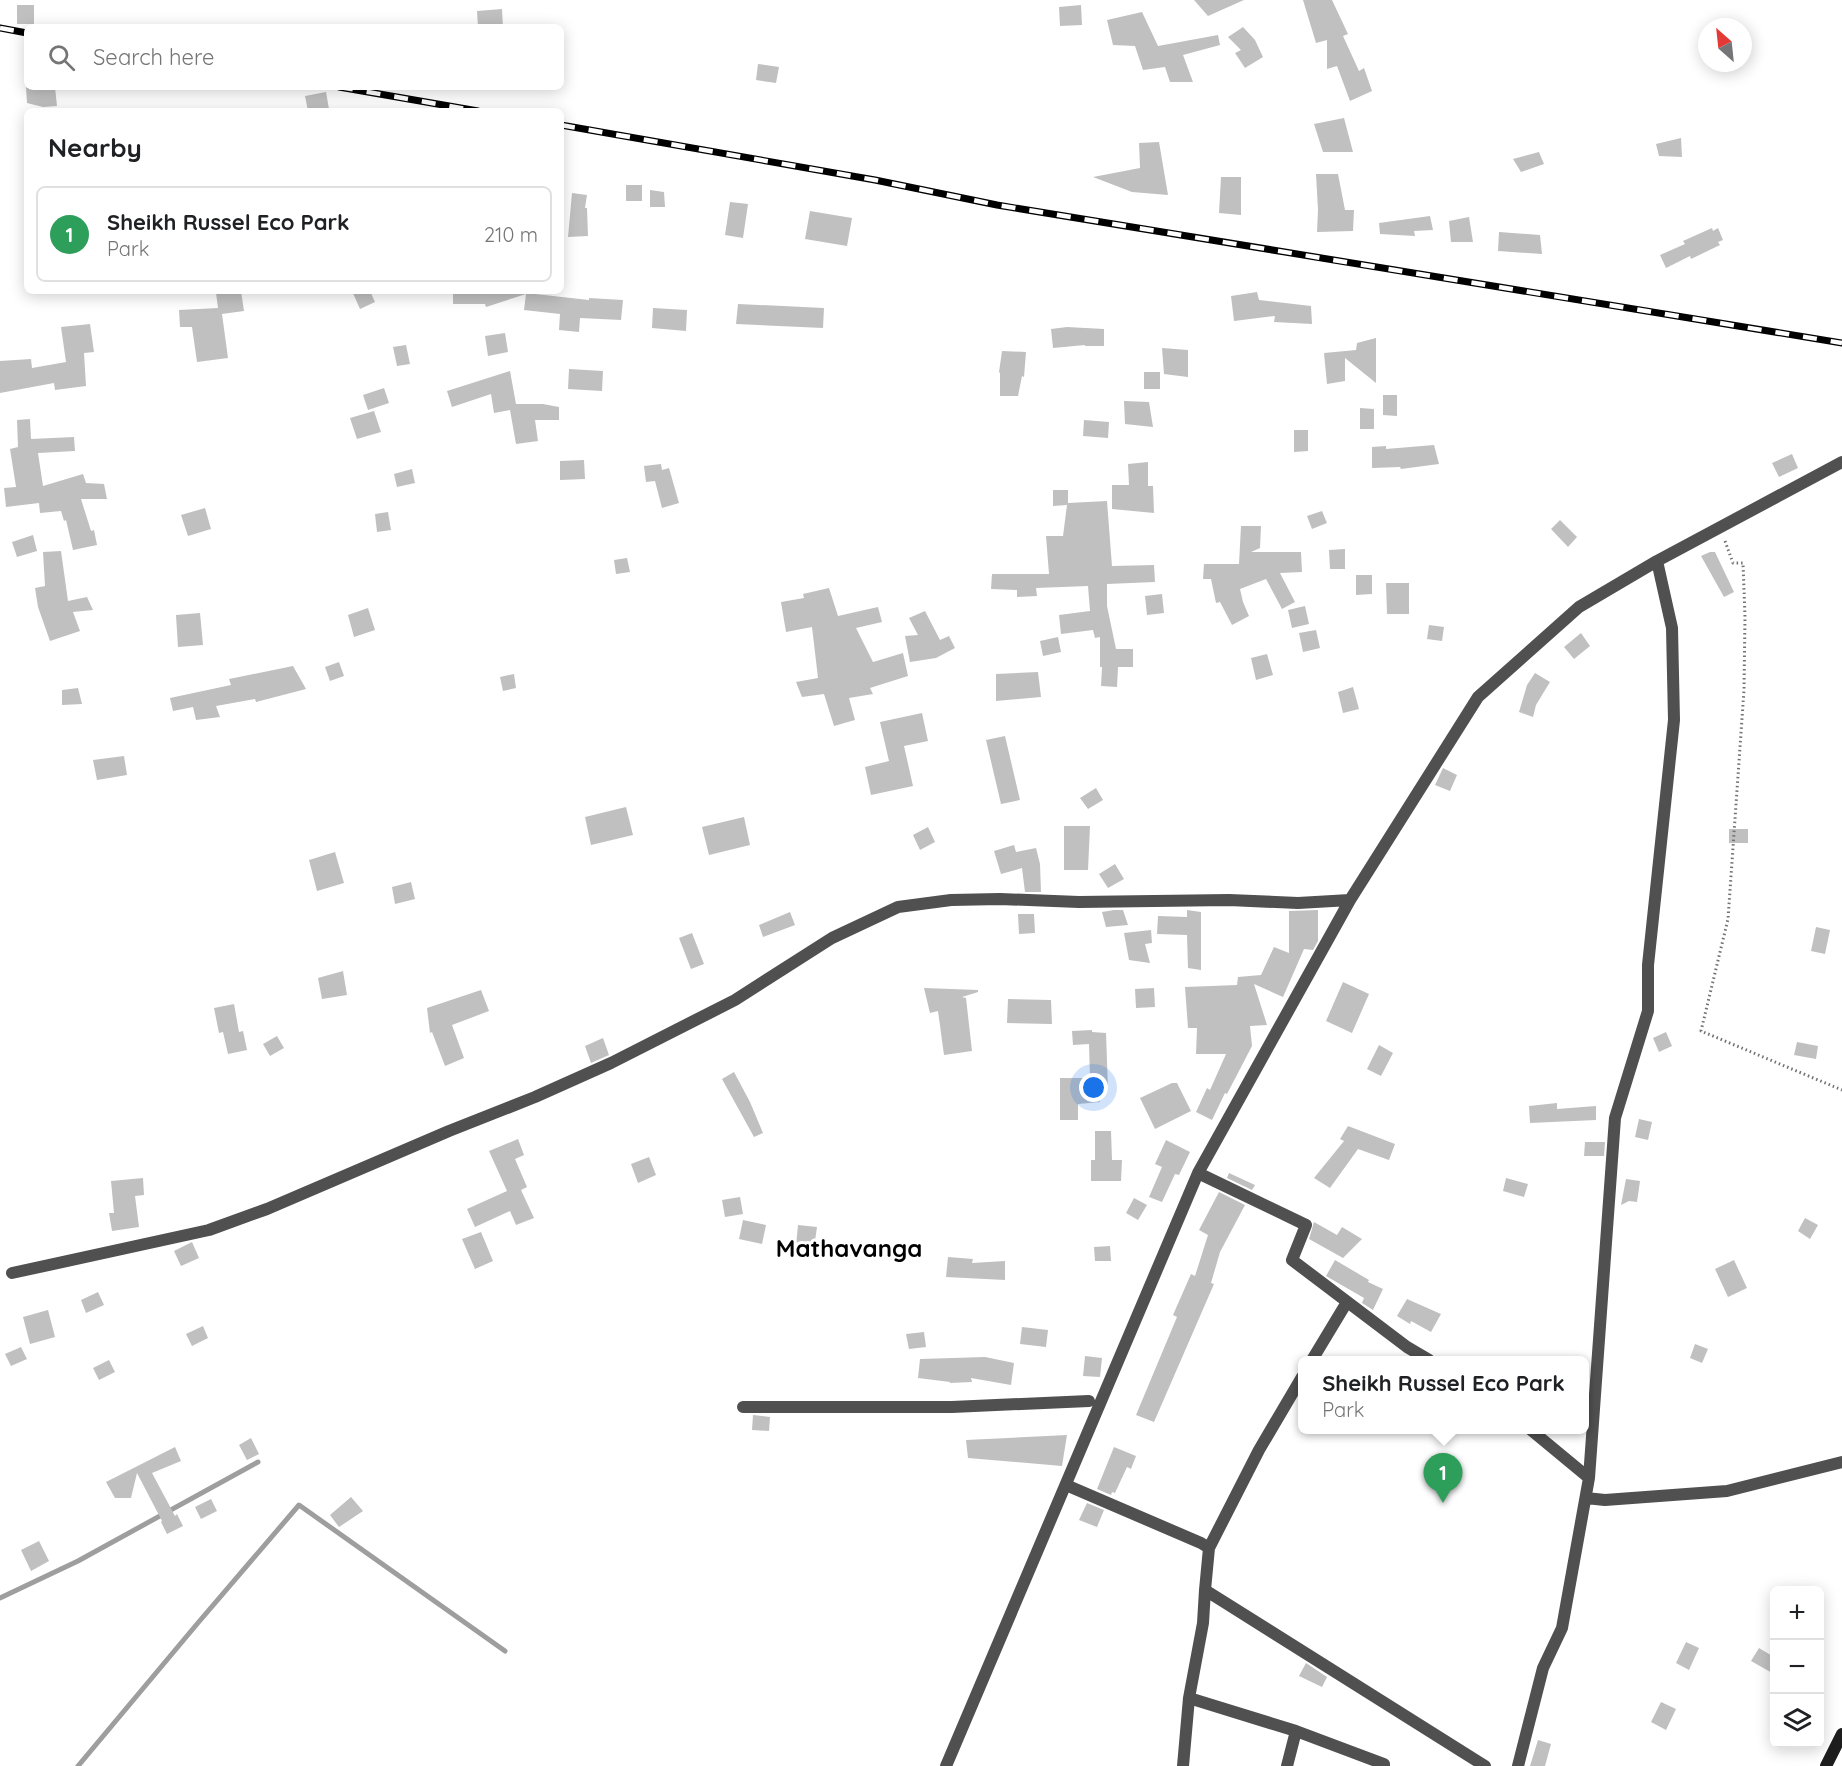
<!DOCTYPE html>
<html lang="en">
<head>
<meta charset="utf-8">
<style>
	body { margin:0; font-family:Quicksand,sans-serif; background:#f6f6f6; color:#202124 }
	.controls { position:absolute; right:18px; bottom:18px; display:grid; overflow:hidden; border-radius:9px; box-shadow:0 3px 15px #0003 }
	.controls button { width:54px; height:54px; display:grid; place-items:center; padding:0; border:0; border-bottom:2px solid #e0e0e0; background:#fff; color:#202124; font:30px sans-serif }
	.compass { position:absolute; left:1698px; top:18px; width:54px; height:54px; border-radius:50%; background:#fff; box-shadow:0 3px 15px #0003; rotate:333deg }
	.you { position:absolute; left:1094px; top:1088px; width:21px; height:21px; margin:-15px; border:4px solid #fff; border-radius:50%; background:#1a73e8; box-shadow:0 0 0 9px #1a73e833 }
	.badge { display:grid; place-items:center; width:39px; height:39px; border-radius:50%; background:#000; color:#fff; font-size:20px; font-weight:700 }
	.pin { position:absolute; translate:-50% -50px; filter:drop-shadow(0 2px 3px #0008) }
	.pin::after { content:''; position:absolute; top:32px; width:21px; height:18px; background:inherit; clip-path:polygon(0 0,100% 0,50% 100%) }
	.popup { position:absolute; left:1298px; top:1356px; width:291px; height:78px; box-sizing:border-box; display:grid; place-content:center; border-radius:9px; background:#fff; filter:drop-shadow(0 2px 4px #0005); font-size:20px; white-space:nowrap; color:#757577 }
	.popup b { font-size:22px; color:#202124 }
	.popup::after { content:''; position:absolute; left:50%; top:100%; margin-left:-12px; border:12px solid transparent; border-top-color:#fff }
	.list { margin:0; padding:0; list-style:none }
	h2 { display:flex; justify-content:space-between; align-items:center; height:78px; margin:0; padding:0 24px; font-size:26px }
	h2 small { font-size:20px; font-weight:400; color:#757577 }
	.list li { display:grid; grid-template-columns:39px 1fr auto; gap:18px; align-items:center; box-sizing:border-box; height:96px; margin:0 12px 12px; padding:0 12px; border:2px solid #e0e0e0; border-radius:9px }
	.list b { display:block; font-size:22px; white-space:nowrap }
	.list p { margin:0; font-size:20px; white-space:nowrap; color:#757577 }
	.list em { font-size:20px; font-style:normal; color:#757577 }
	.icon { flex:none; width:33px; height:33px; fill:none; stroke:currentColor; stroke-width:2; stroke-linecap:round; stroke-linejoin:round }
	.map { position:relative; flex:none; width:1842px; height:1766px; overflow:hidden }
	.search { position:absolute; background:#fff; box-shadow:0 3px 15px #0003; left:24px; top:24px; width:540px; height:66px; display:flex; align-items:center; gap:15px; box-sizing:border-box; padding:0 21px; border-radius:9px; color:#757577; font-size:22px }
	.panel { position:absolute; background:#fff; box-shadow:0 3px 15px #0003; left:24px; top:108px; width:540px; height:186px; border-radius:9px }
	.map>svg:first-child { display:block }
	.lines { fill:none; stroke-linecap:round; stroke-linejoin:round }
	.stream { stroke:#9e9e9e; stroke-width:5 }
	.building { fill:#c0c0c0 }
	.path { stroke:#727272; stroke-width:3; stroke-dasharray:1.5 3; stroke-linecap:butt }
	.street { stroke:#505050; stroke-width:12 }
	.secondary { stroke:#1d1d1d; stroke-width:12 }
	.rail-casing { stroke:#000; stroke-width:7 }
	.rail { stroke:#fff; stroke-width:4.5; stroke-dasharray:14; stroke-linecap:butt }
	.labels { text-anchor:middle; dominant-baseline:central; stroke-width:6; stroke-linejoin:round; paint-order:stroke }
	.district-label { font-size:24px; font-weight:bold; fill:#000; stroke:#fff }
</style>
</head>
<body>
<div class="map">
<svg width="1842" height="1766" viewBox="0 0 1842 1766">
	<rect width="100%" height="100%" fill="#fff"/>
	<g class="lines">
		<path class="stream" d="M0 1598 78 1561 258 1462
			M78 1766 197 1624 299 1505 505 1651"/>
	</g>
	<path class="building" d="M1194 0H1244L1208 16Z
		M1303 0H1332L1348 34 1343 36 1359 71 1364 68 1372 91 1350 101 1337 66 1327 69V40L1316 43Z
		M17 5H34V24H17Z
		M1081 5 1082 25 1060 26 1059 7Z
		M502 9 503 27H478L477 11Z
		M1142 12 1158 46 1218 35 1220 45 1183 55 1193 82H1170L1165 67 1143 70 1135 46 1113 45 1107 20Z
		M1243 27 1255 40 1263 57 1245 68 1235 53 1241 50 1228 37Z
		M758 64 779 67 776 83 756 80Z
		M26 87H55L57 106 43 107 27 103Z
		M326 92 329 109 308 111 305 96Z
		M1344 118 1353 152H1323L1314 124Z
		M1681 138 1682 157 1659 156 1656 144Z
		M1159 142 1168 195 1132 192 1093 177 1140 168 1139 143Z
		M1539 152 1544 164 1521 172 1513 159Z
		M1316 174H1338L1345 210H1354L1353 231 1317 232 1318 210Z
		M1221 177H1241V215L1219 213Z
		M626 185H642V201H626Z
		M650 190 664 192 665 207H650Z
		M572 193 587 195 585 208H587L588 236 568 237Z
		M730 202 748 204 743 238 725 235Z
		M810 211 852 218 847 246 805 239Z
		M1430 216 1433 230 1414 231 1415 236 1380 234 1379 223Z
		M1469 217 1473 242H1451L1449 221Z
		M1712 228 1713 231 1718 228 1723 240 1718 242 1720 245 1691 259 1690 256 1666 268 1660 255 1685 244 1683 241Z
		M1499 232 1540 235 1542 254 1498 251Z
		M231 291H241L244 311 222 314 228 358 197 362 192 327H180L179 310 218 308 216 293Z
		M352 291H370L375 302 360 309Z
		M453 291H525L526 293 589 300V298L623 300 621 320 580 318 579 332 559 330 560 314 524 310 526 294 486 307 485 304H453Z
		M1257 292 1259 300 1311 306 1312 324 1274 322 1275 316 1234 321 1231 296Z
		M738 304 824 308 823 328 736 324Z
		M653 308 687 310 686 331 652 328Z
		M90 324 94 352 84 353 86 386 55 390 54 383 0 393V361L31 359 32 368 66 362 61 327Z
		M1067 327 1104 329V346H1085V345L1053 348 1051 329Z
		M505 333 508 352 488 356 485 336Z
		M1376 338V383L1345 358V381L1327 384 1324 353 1356 350 1357 343Z
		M406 345 410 364 397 366 393 347Z
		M1162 348 1188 350V377L1164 374Z
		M1002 351 1026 352 1024 377 1022 376 1018 396H1000V373L999 372Z
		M569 369 603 371 602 391 568 389Z
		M510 371 516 404H543L559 407V420H535L538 441 516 444 510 410 494 413 491 394 452 407 447 391Z
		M1144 372H1160V389H1144Z
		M384 388 389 403 368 410 363 395Z
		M1383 395H1397V416L1383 415Z
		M1124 401 1149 402 1153 427 1125 424Z
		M1360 408 1374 409V429H1360Z
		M374 411 381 432 357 439 350 418Z
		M30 419 31 439 74 437 75 451 38 453 43 486 83 474 86 483 104 484 107 499H81L91 531 94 530 97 545 73 550 66 520 64 521 61 511 40 513 39 503 6 507 4 488 16 487 10 449 18 447 17 420Z
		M1084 420 1109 422 1108 438 1083 436Z
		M1294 430H1308V451L1294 452Z
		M1434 445 1439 464 1401 469 1400 467 1372 468V447L1386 446V449Z
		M1792 454 1798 468 1779 477 1772 463Z
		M584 460 585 479 560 480V461Z
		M1148 462V486H1153L1154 513 1112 509V485H1129L1128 464Z
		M661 464 662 470 669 468 679 503 662 508 655 481 646 482 644 466Z
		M412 469 415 483 397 487 394 474Z
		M1053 490H1068V503L1107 501 1112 566 1154 565 1155 582 1107 584V606L1116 649H1133V667H1118L1117 687 1101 686 1102 667H1100V637L1095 638 1093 630 1061 634 1059 615 1090 611 1088 586 1036 588 1037 596 1017 597V590L991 589 992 574H1049L1046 536H1063L1067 505 1053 506Z
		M205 508 211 529 188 536 181 515Z
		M1322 511 1327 523 1312 529 1307 516Z
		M388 512 391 530 377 532 375 514Z
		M1560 520 1577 537 1568 547 1551 529Z
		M1241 526H1261L1260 548 1251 552H1301L1302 572 1280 573 1295 602 1282 609 1266 579 1240 589 1243 602 1249 616 1232 625 1220 602 1216 603 1211 579H1203L1204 564H1239Z
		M33 535 37 551 17 557 12 542Z
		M1345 549V569H1330L1329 550Z
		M61 551 68 601 87 597 93 610 73 612 80 631 50 641 38 607 35 588 45 586 43 552Z
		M1710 552H1715L1734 592 1724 597 1701 556Z
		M627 558 630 572 616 574 614 560Z
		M1356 575H1372V594L1356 595Z
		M1386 583H1409V614H1387Z
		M829 588 838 616 878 607 882 622 856 628 873 662 903 653 908 676 870 688 873 694 849 698 855 720 834 726 824 694 802 697 796 682 818 678 812 627 786 632 781 602 804 598 803 594Z
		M1162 594 1164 613 1147 615 1145 596Z
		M1305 606 1309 624 1292 628 1288 610Z
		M368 608 375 630 354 637 348 615Z
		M925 611 940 640 949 636 955 648 936 658 910 662 905 636 918 635 909 618Z
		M200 613 203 645 178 647 176 615Z
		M1429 625 1444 627 1442 641 1427 639Z
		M1316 630 1320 648 1303 652 1299 633Z
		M1581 633 1590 646 1574 659 1564 647Z
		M1058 637 1061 652 1043 656 1040 641Z
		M1267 654 1273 675 1256 680 1251 658Z
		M339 662 344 676 330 681 325 667Z
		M293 666 306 689 256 702 255 699 216 706 220 717 196 720 193 707 173 711 170 698 231 685 229 679Z
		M1038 672 1041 697 996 701V674Z
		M1535 673 1550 682 1536 705 1533 717 1519 712 1527 685Z
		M514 674 516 688 503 691 500 677Z
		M1353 687 1359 709 1343 713 1338 692Z
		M78 688 82 704 62 705V690Z
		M922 713 928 741 904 746 913 786 871 795 865 767 889 761 880 722Z
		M1005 736 1020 800 1001 804 986 740Z
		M124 756 127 775 97 780 93 760Z
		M1443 768 1457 775 1450 791 1435 785Z
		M1096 788 1103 800 1088 809 1080 798Z
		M626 807 633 835 591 845 585 817Z
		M744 817 750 845 709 855 702 827Z
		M1064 826H1090L1088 870H1064Z
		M928 827 935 842 920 850 913 835Z
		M1729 829H1748V843H1729Z
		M1014 845 1016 852 1036 848 1040 864 1041 892H1025L1022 868 1001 874 994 851Z
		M335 852 344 883 317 891 309 860Z
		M1115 864 1124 879 1108 888 1099 874Z
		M411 882 415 899 395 904 392 887Z
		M1114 910H1123L1128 925 1106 927 1102 912Z
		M1187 910 1201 912V970L1188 968 1187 935 1157 934 1158 916 1187 917Z
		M1318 910V941L1313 950 1304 949 1283 997 1254 984 1267 1025 1250 1026 1252 1046 1227 1094 1225 1093 1212 1120 1196 1112 1207 1088 1210 1090 1226 1054H1196L1197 1028H1188L1185 987 1237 985 1238 977 1261 975 1274 947 1289 953V911Z
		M790 912 795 925 763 937 759 925Z
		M1018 914H1034L1035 933 1019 934Z
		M1816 927 1830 930 1825 954 1811 951Z
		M1151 930 1152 943 1145 944 1150 963 1129 960 1124 933Z
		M692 933 704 964 691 969 679 938Z
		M343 971 347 995 322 999 318 978Z
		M1343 982 1369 994 1352 1033 1326 1021Z
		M924 988 978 990V992L962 997 966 998 972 1051 944 1055 938 1011 930 1013Z
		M1154 988 1155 1007 1136 1008 1135 989Z
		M481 990 489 1011 452 1025 464 1058 445 1066 432 1032 430 1033 427 1008Z
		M1008 999 1051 1000 1052 1024 1007 1023Z
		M234 1004 239 1032 243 1031 247 1050 228 1054 223 1032 219 1033 214 1008Z
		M1092 1030V1032L1106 1033 1108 1089H1100V1102L1078 1104V1120H1060V1078H1090L1089 1044 1073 1045 1072 1031Z
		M1666 1032 1672 1046 1659 1052 1653 1038Z
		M277 1036 284 1048 270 1056 263 1044Z
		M603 1038 609 1055 591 1063 585 1046Z
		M1797 1042 1818 1046 1816 1059 1794 1055Z
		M1379 1045 1393 1053 1381 1076 1367 1069Z
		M734 1072 750 1102 763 1133 754 1137 722 1079Z
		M1172 1083H1177L1191 1111 1155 1129 1140 1098Z
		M1557 1103V1109L1596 1106V1120L1530 1123 1529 1106Z
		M1639 1119 1652 1122 1648 1140 1635 1137Z
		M1348 1126 1395 1144 1389 1160 1358 1149 1330 1188 1314 1178 1344 1141 1340 1139Z
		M1095 1131H1111L1112 1160H1122L1121 1181H1091V1160H1095Z
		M518 1139 524 1155 515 1159 527 1187 521 1190 534 1218 516 1225 510 1211 475 1227 467 1209 507 1191 489 1151Z
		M1166 1140 1190 1152 1179 1175 1175 1174 1162 1202 1149 1197 1162 1167 1155 1164Z
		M1585 1142H1605L1604 1156H1584Z
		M649 1157 656 1175 638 1183 631 1164Z
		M1229 1173 1255 1185 1252 1190 1227 1178Z
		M143 1178 144 1195 135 1196 139 1227 112 1231 109 1213H114L111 1181Z
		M1506 1178 1528 1184 1524 1197 1503 1191Z
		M1626 1179 1640 1181 1637 1202 1629 1201 1621 1205Z
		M1219 1192 1245 1205 1220 1252 1211 1283 1214 1284 1154 1422 1136 1415 1177 1317 1173 1315 1191 1274 1195 1276 1208 1235 1199 1230Z
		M740 1197 743 1214 725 1217 722 1200Z
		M1134 1198 1147 1205 1138 1220 1126 1213Z
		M1805 1218 1818 1225 1810 1239 1798 1231Z
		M743 1220 766 1225 762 1244 739 1239Z
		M1314 1222 1337 1235 1342 1227 1362 1239 1343 1258 1309 1239Z
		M798 1225 817 1227 814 1248 796 1246Z
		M481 1232 493 1261 475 1269 462 1239Z
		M192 1242 199 1258 181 1266 174 1251Z
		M1110 1246 1111 1261H1095L1094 1247Z
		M948 1257 973 1259 972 1263 1005 1261V1280L946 1277Z
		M1335 1260 1369 1280 1368 1282 1383 1289 1373 1310 1362 1303 1364 1298 1326 1276Z
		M1734 1260 1747 1288 1728 1297 1715 1269Z
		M98 1292 104 1305 86 1313 81 1300Z
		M1407 1299 1441 1314 1431 1332 1411 1321 1410 1324 1397 1316Z
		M48 1310 55 1337 30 1344 23 1317Z
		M203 1326 208 1338 192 1346 186 1334Z
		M1022 1327 1048 1330 1046 1347 1020 1344Z
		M924 1332 926 1347 909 1349 906 1334Z
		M1695 1344 1708 1349 1702 1363 1690 1358Z
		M21 1347 27 1359 11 1366 5 1354Z
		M1085 1356 1102 1358 1100 1377 1083 1376Z
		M985 1357 1014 1363 1011 1385 971 1378 972 1382 950 1383V1382L918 1378 920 1359Z
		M109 1360 115 1372 99 1380 93 1368Z
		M753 1415 770 1417 769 1431 752 1430Z
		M1067 1435 1062 1466 968 1458 966 1440Z
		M251 1438 259 1454 247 1460 239 1445Z
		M175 1447 181 1461 152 1473 175 1516 177 1514 183 1526 167 1534 161 1522 162 1521 137 1473 131 1498H115L106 1482Z
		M1114 1447 1136 1456 1131 1469 1127 1467 1115 1493 1112 1492 1111 1495 1097 1489Z
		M351 1497 363 1511 339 1527 330 1515Z
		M211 1499 217 1511 201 1519 195 1507Z
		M1087 1503 1104 1510 1097 1527 1079 1520Z
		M39 1541 49 1561 31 1571 21 1550Z
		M1686 1642 1699 1648 1689 1670 1676 1663Z
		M1759 1648 1774 1657V1674L1751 1661Z
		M1306 1663 1327 1677 1322 1687 1299 1676Z
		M1661 1702 1676 1709 1666 1730 1651 1722Z
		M1538 1740 1551 1744 1545 1766H1530Z"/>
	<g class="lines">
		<path class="path" d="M1725 541 1733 563H1743L1745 617 1744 690 1728 919 1701 1031 1842 1090"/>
		<path class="street" d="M1198 1173 1306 1225 1292 1260 1407 1347 1429 1360
			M12 1273 209 1230 267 1209 449 1131 535 1097 611 1063 735 1000 832 938 898 907 951 900 1000 899 1079 902 1229 900 1298 903 1350 900
			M1312 1360 1347 1302
			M743 1407H952L1089 1401
			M1589 1478 1615 1118 1648 1011V965L1674 720 1672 628 1657 561
			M1066 1485 1201 1543 1209 1548 1205 1590 1485 1766
			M1586 1498 1605 1500 1727 1491 1842 1462
			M1209 1548 1259 1450 1302 1377
			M1189 1698 1296 1731 1384 1764V1766
			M946 1766 1198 1173 1350 900 1478 697 1579 607 1657 561 1842 462
			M1183 1766 1189 1698 1203 1623 1205 1590
			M1287 1766 1296 1731
			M1518 1766 1543 1668 1562 1628 1589 1478 1531 1430"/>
		<path class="secondary" d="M1826 1766 1842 1734"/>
		<defs>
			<path id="rail" d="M0 28 27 33
				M339 87 478 111
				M561 125 875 180 997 205 1842 343"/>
		</defs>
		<use href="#rail" class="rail-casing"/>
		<use href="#rail" class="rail"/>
	</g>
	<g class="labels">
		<g class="district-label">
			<text x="849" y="1248">Mathavanga</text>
		</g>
	</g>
</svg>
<div class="controls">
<button>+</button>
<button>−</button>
<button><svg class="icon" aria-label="layers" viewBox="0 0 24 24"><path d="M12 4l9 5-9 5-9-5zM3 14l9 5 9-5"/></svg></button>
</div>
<svg class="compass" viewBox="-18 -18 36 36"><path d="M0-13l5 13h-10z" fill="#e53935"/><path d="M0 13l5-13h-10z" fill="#757577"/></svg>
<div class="you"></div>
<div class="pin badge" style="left:1443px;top:1503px;background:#2e9e5b">1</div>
<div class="popup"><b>Sheikh Russel Eco Park</b>Park</div>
<div class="search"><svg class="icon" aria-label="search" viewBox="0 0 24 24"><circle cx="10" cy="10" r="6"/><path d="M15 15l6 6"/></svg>Search here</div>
<section class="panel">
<h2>Nearby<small></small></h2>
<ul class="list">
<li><span class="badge" style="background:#2e9e5b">1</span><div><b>Sheikh Russel Eco Park</b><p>Park</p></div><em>210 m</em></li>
</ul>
</section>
</div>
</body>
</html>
